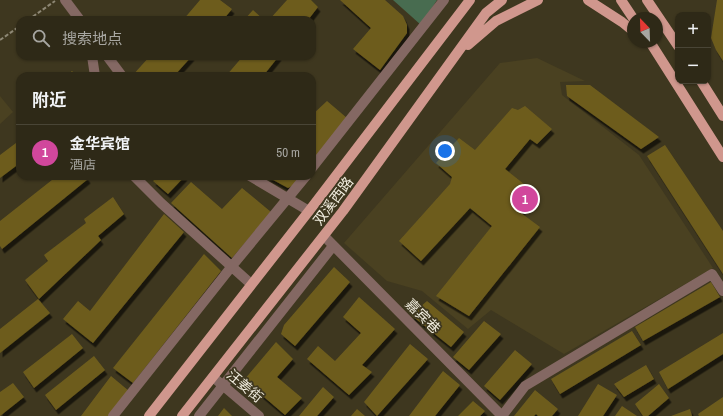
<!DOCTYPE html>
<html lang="zh">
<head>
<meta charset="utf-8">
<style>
	body { margin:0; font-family:"Archivo Narrow","Noto Sans SC",sans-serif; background:#363120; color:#f1f3f6 }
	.controls { position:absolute; right:12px; top:12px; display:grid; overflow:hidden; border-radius:8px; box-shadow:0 1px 3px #0004 }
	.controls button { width:36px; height:36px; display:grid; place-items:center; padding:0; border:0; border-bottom:1px solid #494536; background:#2e2917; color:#f1f3f6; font:20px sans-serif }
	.compass { position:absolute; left:627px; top:12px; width:36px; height:36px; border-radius:50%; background:#2e2917; box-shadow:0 1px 3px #0004; rotate:337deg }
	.you { position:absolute; left:445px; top:151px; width:14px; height:14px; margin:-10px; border:3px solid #fff; border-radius:50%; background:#1a73e8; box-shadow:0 0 0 6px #1a73e833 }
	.badge { display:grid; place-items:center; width:26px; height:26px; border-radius:50%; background:#8c9099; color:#fff; font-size:13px; font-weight:700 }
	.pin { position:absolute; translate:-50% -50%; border:2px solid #fff; box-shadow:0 1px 4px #0006 }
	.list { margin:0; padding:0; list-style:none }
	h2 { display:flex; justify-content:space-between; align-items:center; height:52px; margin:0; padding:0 16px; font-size:17px }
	h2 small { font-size:13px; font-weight:400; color:#a7a6a1 }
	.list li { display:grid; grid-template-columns:26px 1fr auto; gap:12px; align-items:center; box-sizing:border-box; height:56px; padding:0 16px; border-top:1px solid #494536 }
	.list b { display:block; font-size:15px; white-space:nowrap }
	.list p { margin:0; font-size:13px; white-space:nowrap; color:#a7a6a1 }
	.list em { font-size:13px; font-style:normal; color:#a7a6a1 }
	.icon { flex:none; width:22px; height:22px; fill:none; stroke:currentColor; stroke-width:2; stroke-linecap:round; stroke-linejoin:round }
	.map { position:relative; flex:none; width:723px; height:416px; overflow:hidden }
	.search { position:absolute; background:#2e2917; box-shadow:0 1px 3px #0004; left:16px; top:16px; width:300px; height:44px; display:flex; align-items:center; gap:10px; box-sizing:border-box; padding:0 14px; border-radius:12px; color:#a7a6a1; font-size:15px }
	.panel { position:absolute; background:#2e2917; box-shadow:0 1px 3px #0004; left:16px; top:72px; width:300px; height:108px; border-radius:12px }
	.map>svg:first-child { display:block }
	.built { fill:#4a4121 }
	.green { fill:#486c50 }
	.building { fill:#6d5c1d; filter:url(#shadow) }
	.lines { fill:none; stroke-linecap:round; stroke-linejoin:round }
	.path { stroke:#8d8774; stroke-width:2; stroke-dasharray:4 2; stroke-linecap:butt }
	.minor { stroke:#846863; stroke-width:10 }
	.major { stroke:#d0978d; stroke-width:10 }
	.labels { text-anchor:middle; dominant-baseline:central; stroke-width:3.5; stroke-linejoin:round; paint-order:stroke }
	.street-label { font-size:14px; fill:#f0ecde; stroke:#3e371f }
</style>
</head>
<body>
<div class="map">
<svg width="723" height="416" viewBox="0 0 723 416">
	<defs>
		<filter id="shadow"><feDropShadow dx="2.5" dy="4.5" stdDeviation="0" flood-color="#0009"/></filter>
	</defs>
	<rect width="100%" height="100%" fill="#3e371f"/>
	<path class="built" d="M537 58 585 81 560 82 562 95 639 155 713 268 564 354 491 310 468 329 422 291 387 281 344 243 500 63Z
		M0 96 13 112 0 124Z"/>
	<path class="green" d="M393 0H437L421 25Z"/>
	<path class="building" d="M200 0H220L232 9 223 20H183Z
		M287 0H311L318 7 308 20H269Z
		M340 0H385L403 16 407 25V33L380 70 353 49 371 28Z
		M717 0H723V61L716 50 711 38Z
		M253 10 264 20H244Z
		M150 56H192L174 76H132Z
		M243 56H279L263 76H226Z
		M72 71 77 76H66Z
		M566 85H590L659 137 641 149 567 96Z
		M327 101 347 118 312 165V115Z
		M525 106 552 129 537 144 530 139 505 169 534 192 521 213 540 227 469 316 436 296 492 226 470 208 421 261 399 241 450 184 452 177 436 163 459 138 475 150 512 108 518 110Z
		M20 140V163L0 178V155Z
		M665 145 723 231V274L647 156Z
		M57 176H86L88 179 2 249 0 246V221Z
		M158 176H185L168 194 153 181Z
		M266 176H304L300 182 288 188Z
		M191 182 222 209 242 188 271 212 232 258 171 203Z
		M113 197 124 214 98 236 101 240 39 299 25 280 48 261 44 255 86 223 84 219Z
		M164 214 184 232 93 343 63 319 78 301 90 311Z
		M204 254 221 271 133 383 113 368Z
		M334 267 350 282 295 346 281 334 284 325Z
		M711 282 720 297 643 341 635 327Z
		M359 297 395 329 362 365 372 372 349 395 307 359 318 346 335 361 361 333 343 317Z
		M38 299 50 313 0 353V329Z
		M427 301 464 332 451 347 411 315Z
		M484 321 501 334 469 370 453 357Z
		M632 331 641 345 560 394 551 379Z
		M723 333V354L668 389 659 372Z
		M72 334 83 348 34 388 23 372Z
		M276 342 293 359 277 377 302 398 285 415 244 380Z
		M410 344 428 359 377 416 364 402Z
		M515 350 532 364 500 400 484 386Z
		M94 356 105 370 56 410 45 395Z
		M646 365 654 379 624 397 614 384Z
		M443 371 460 385 435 416H409Z
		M111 376 129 391 109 416H81Z
		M13 383 24 397 0 416V392Z
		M598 384 617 395 603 416H578Z
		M659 384 669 398 648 416H643L635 404Z
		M323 387 334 397 317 416H299Z
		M535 390 558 409 552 416H538L536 414 534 416H514Z
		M723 397V416H699L698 414Z
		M473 401 485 411 480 416H458Z
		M622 406 637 416H615Z
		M224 408 232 416H218Z
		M357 409 365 416H351Z
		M690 409 692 416H671Z"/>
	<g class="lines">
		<path class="path" d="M28 20 55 1
			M0 40 20 26"/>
		<path class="minor" d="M65 0 80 20
			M92 56 95 76
			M107 56 122 76
			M312 168 444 0
			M134 176 161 203 251 284
			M250 176 309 211
			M324 236 502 416
			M213 377 259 416
			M113 416 232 266 306 176
			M199 416 333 246
			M502 416 525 386 712 274 723 291"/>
		<path class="major" d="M588 0 622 22 633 31
			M621 0 633 18
			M647 0 678 46
			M650 42 723 157
			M468 45 496 21 538 0
			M701 81 723 116
			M149 416 309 211 470 0
			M182 416 343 211 486 13 502 0"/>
	</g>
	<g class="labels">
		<g class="street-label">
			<text transform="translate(333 201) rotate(-53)">双溪西路</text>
			<text transform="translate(423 316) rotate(45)">嘉宾巷</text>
			<text transform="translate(245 386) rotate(40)">汪姜街</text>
		</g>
	</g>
</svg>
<div class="controls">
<button>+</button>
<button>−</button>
</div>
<svg class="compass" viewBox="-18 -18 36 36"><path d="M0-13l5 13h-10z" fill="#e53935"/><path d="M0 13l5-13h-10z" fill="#a7a6a1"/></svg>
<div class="you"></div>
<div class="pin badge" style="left:525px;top:199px;background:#d1479c">1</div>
<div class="search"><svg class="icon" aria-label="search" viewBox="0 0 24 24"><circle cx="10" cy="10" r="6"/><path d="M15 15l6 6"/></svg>搜索地点</div>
<section class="panel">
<h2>附近<small></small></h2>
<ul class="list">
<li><span class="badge" style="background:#d1479c">1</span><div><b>金华宾馆</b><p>酒店</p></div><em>50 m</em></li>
</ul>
</section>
</div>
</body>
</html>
